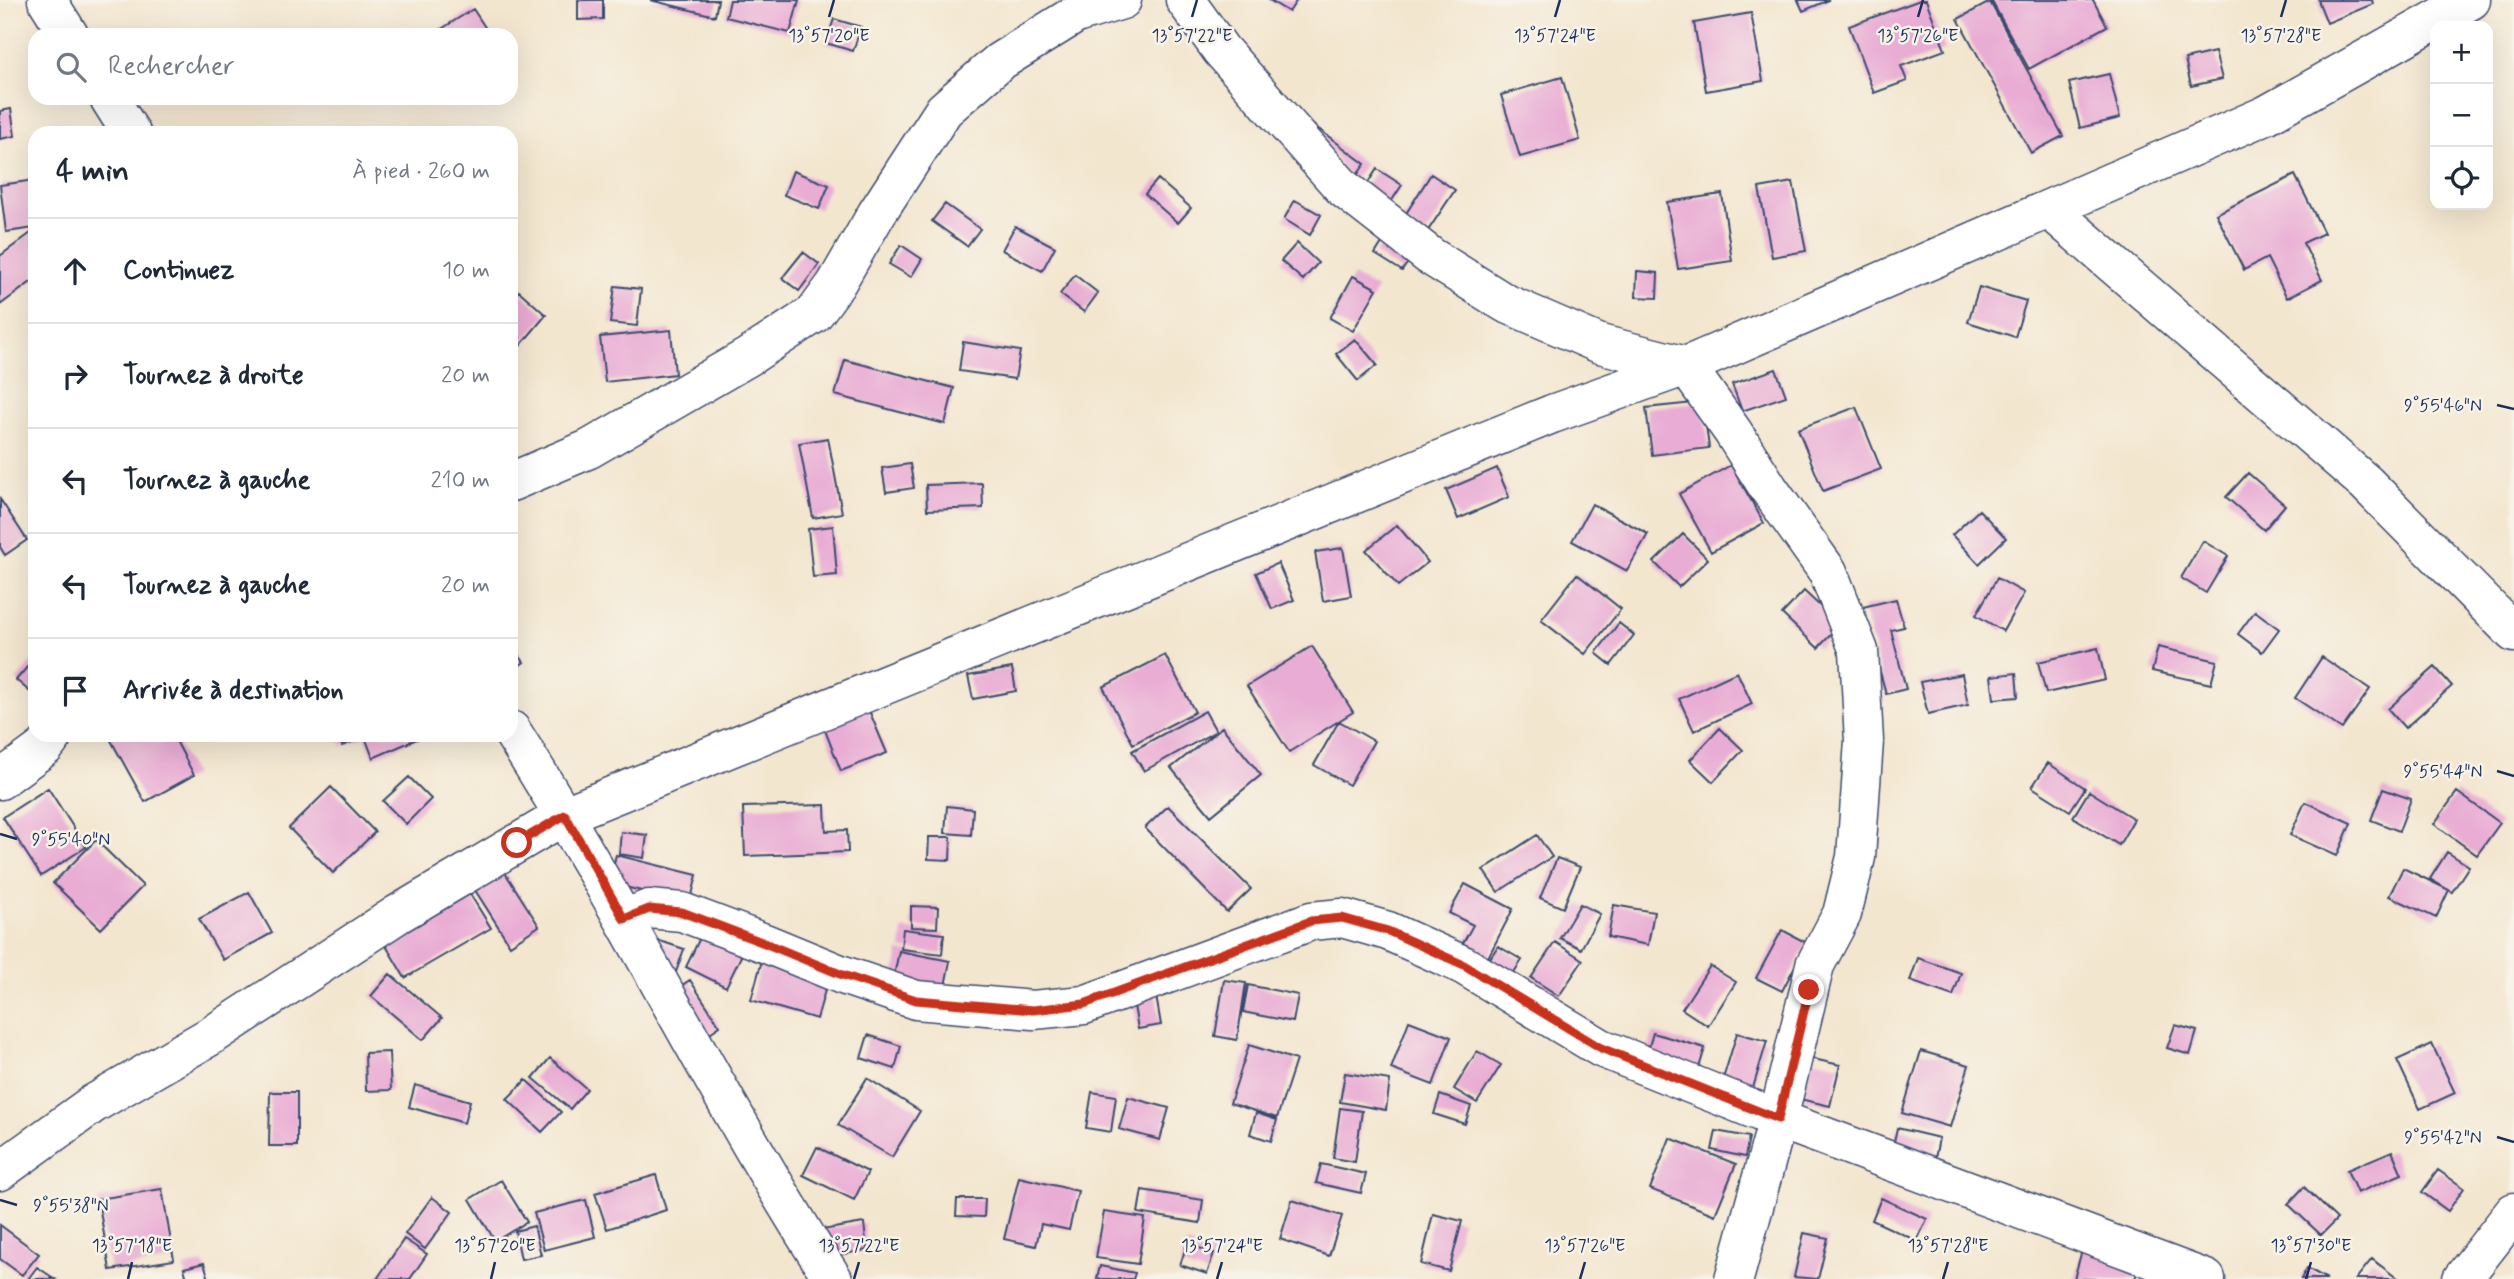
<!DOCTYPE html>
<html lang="fr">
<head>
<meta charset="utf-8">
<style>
	body { margin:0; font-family:Mynerve,sans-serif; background:#f6f6f7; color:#1f2937 }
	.controls { position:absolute; right:21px; top:21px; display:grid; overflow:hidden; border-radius:14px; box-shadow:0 7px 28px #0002 }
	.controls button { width:63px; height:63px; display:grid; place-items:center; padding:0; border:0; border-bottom:2px solid #e0e1e3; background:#fff; color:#1f2937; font:35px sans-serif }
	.stop { position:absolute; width:21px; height:21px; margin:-16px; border:5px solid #c8321e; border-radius:50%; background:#fff }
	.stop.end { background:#c8321e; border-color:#fff; box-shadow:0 2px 7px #0008 }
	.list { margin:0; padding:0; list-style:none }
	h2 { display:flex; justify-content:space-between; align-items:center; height:91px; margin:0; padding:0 28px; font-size:30px }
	h2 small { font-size:23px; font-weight:400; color:#747a83 }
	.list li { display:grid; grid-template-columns:46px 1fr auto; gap:21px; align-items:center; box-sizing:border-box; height:105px; padding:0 28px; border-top:2px solid #e0e1e3 }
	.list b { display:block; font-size:26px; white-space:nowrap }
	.list em { font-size:23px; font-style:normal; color:#747a83 }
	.icon { flex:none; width:38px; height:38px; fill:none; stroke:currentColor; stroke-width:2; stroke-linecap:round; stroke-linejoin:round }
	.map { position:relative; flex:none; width:2514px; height:1279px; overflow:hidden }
	.search { position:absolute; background:#fff; box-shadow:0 7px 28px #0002; left:28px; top:28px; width:490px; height:77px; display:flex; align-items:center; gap:18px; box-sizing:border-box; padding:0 24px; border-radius:21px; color:#747a83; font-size:26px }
	.panel { position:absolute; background:#fff; box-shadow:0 7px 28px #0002; left:28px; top:126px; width:490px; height:616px; border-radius:21px }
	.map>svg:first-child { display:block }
	.building { fill:#e9acd4 }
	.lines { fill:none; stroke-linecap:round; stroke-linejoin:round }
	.street-casing { stroke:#3b4a6f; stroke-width:41 }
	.street { stroke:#fff; stroke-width:38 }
	.route { stroke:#c8321e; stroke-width:9 }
	.ticks { fill:none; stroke:#1b2f5e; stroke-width:2.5 }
	.ticks-label { font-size:18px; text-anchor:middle; fill:#1b2f5e; stroke:#f7f3e8; stroke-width:5; stroke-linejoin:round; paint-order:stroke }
</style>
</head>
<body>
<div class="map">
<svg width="2514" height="1279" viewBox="0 0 2514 1279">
	<rect width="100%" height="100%" fill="#f7f3e8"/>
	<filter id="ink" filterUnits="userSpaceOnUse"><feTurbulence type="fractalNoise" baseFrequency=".0143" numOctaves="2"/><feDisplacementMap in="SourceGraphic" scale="14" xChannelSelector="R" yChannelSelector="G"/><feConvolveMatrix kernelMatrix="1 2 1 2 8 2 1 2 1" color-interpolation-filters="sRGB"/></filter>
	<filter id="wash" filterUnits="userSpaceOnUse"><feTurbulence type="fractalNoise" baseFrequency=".00686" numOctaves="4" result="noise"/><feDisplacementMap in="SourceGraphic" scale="28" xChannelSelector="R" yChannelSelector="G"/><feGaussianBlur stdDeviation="1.57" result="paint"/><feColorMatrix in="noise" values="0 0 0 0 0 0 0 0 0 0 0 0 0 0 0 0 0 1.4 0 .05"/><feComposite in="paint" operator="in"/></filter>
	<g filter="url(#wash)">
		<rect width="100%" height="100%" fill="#f3e6cf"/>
		<g id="blocks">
			<path class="building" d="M578 0H603V19L578 20Z
				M650 0H718L715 16Z
				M730 0H799L790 33 726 17Z
				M1269 0H1297L1289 12Z
				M1798 0H1829L1803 11Z
				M1920 0H1926L1945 50 1901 66 1907 81 1874 93 1849 26Z
				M1991 0H2093L2107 26 2029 69Z
				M2318 0H2372L2373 4 2327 23Z
				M1990 2 2063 136 2031 153 1958 19Z
				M473 9 490 35H436L435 33Z
				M1751 13 1763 81 1706 91 1694 23Z
				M834 19 861 27 853 51 826 43Z
				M2215 52 2222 79 2191 86 2185 59Z
				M2109 74 2120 118 2080 128 2069 83Z
				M1562 77 1580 140 1520 157 1501 95Z
				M11 109 15 136 0 139V111Z
				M1312 124 1365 164 1352 182Z
				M1377 169 1402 185 1387 208 1362 192Z
				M793 171 829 185 819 209 784 195Z
				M1431 174 1455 190 1425 235 1402 220Z
				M2295 175 2324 233 2303 243 2322 280 2287 298 2267 258 2244 270 2216 214Z
				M1158 179 1191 208 1178 223 1145 194Z
				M35 180V228L6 232 0 185Z
				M1793 182 1806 251 1772 257 1759 188Z
				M1722 194 1732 261 1678 269 1667 202Z
				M1295 200 1321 215 1310 235 1284 219Z
				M945 204 980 229 967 246 932 221Z
				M1015 226 1055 247 1042 271 1002 250Z
				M35 230V279L0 305V256Z
				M1387 235 1415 252 1402 271 1375 254Z
				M1297 243 1318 263 1303 280 1281 261Z
				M901 245 922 259 911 277 889 264Z
				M803 252 819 264 799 291 782 278Z
				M1637 271 1658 273 1657 298 1636 297Z
				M1075 275 1098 293 1084 312 1060 294Z
				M1353 276 1377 289 1353 331 1330 318Z
				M615 286 641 289 637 326 610 323Z
				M1979 287 2026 301 2015 337 1968 322Z
				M519 291 546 315 520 346 511 339V300Z
				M671 330 675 374 605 382 600 337Z
				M1355 339 1377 365 1358 381 1336 354Z
				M963 342 1020 351 1015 379 959 371Z
				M845 360 954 388 945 424 835 395Z
				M1776 369 1786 396 1742 411 1732 384Z
				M1703 402 1709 448 1652 455 1646 408Z
				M1856 407 1881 469 1823 491 1798 429Z
				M828 438 842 513 813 518 799 443Z
				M910 464 914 488 886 492 882 468Z
				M1731 465 1764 523 1711 552 1679 494Z
				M1497 468 1509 497 1458 519 1446 490Z
				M2248 473 2285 505 2264 530 2226 497Z
				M982 483 983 508 927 510 926 485Z
				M0 499 27 540 5 555 0 547Z
				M1592 504 1648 534 1627 571 1572 541Z
				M1979 510 2006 538 1979 564 1952 535Z
				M1397 525 1428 562 1398 586 1366 550Z
				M833 526 837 575 813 577 808 529Z
				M1683 534 1708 559 1679 587 1654 562Z
				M2203 541 2228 556 2206 593 2181 578Z
				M1343 548 1351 596 1323 601 1315 552Z
				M1278 563 1294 600 1272 609 1256 573Z
				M1577 574 1621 609 1585 654 1541 620Z
				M1997 578 2024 593 2003 631 1976 615Z
				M1804 591 1840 625 1818 648 1782 614Z
				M1896 599 1904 627 1891 630 1906 689 1886 694 1863 607Z
				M2255 611 2279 629 2262 652 2238 634Z
				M1619 623 1634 635 1611 665 1596 653Z
				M511 644 524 662 511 672Z
				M1312 646 1353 712 1289 752 1247 686Z
				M2158 647 2217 661 2211 684 2152 671Z
				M2098 648 2105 680 2046 693 2038 662Z
				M1165 655 1195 712 1133 744 1103 687Z
				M2322 657 2370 689 2342 729 2295 698Z
				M35 658V696L16 680Z
				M2435 667 2452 686 2405 728 2388 709Z
				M1012 668 1016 691 973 699 968 676Z
				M1737 672 1752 704 1694 731 1679 699Z
				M2016 673 2018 697 1994 699 1991 676Z
				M1962 674 1968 705 1928 714 1920 682Z
				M868 708 887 753 841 771 823 725Z
				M1205 711 1216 731 1144 771 1132 751Z
				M1339 721 1374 741 1349 785 1314 765Z
				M1222 727 1261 775 1211 816 1171 768Z
				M1720 728 1743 750 1713 782 1690 760Z
				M108 735H173L194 775 145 802Z
				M337 735H426L373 758 365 737 342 746Z
				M2048 763 2085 788 2070 811 2032 787Z
				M409 777 431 799 406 824 383 801Z
				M331 787 375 832 333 873 289 828Z
				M48 788 86 847 41 876 3 817Z
				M2383 789 2411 799 2399 831 2371 820Z
				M2089 791 2134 819 2119 845 2073 817Z
				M2457 792 2500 823 2477 855 2434 824Z
				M2305 802 2351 823 2337 856 2290 835Z
				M825 805 826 831 847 830 848 852 745 856 743 807Z
				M947 806 973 809 971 835 945 833Z
				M1168 806 1251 889 1227 912 1145 828Z
				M621 832 647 835 644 858 619 854Z
				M1537 835 1552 857 1498 892 1483 870Z
				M929 837H951L950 860 928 859Z
				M96 840 143 886 101 929 53 883Z
				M2447 852 2469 866 2452 892 2430 879Z
				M616 855 697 875 690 903 609 883Z
				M1557 858 1580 867 1563 908 1540 898Z
				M2403 868 2449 890 2436 918 2389 896Z
				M504 871 539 926 510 945 475 890Z
				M1465 884 1513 909 1479 975 1453 961 1473 925 1449 913Z
				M249 892 272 933 223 960 199 919Z
				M470 894 491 928 405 978 385 944Z
				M1580 904 1600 914 1581 949 1560 938Z
				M1614 905 1654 912 1648 945 1608 937Z
				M911 906 938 907 937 928 911 927Z
				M705 927 746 946 726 987 686 967Z
				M903 929 944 934 942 954 901 949Z
				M1782 930 1807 943 1782 991 1756 978Z
				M660 941 684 949 674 978 650 969Z
				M1555 942 1583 960 1559 996 1531 978Z
				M1498 946 1522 960 1504 987 1481 972Z
				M899 951 950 961 943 996 892 986Z
				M764 953 830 972 817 1019 751 1000Z
				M1918 958 1961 973 1953 996 1910 981Z
				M1710 966 1736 982 1708 1026 1682 1009Z
				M390 974 442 1018 423 1040 371 996Z
				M690 980 720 1026 692 1045 661 999Z
				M1224 980 1246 983 1237 1040 1215 1036Z
				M1154 984 1161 1025 1138 1029 1131 988Z
				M1248 985 1298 995 1293 1022 1243 1012Z
				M1409 1021 1451 1037 1433 1085 1391 1069Z
				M2175 1025 2197 1031 2190 1055 2167 1048Z
				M1653 1033 1705 1048 1694 1084 1642 1069Z
				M1737 1033 1767 1041 1750 1098 1720 1089Z
				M868 1035 901 1046 895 1069 861 1058Z
				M2432 1044 2455 1093 2420 1109 2397 1060Z
				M1249 1045 1296 1060 1277 1118 1230 1103Z
				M1477 1051 1501 1065 1477 1103 1454 1089Z
				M1921 1051 1969 1065 1950 1127 1902 1113Z
				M389 1052 391 1090 366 1091 365 1053Z
				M550 1058 587 1089 570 1109 533 1078Z
				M1809 1058 1840 1065 1830 1106 1800 1099Z
				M1345 1073 1390 1080 1386 1110 1340 1102Z
				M867 1078 920 1111 892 1157 838 1125Z
				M526 1080 561 1112 542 1132 507 1099Z
				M415 1085 470 1101 464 1123 409 1107Z
				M270 1092H297V1146H269Z
				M1092 1092 1116 1096 1111 1132 1086 1128Z
				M1440 1095 1471 1106 1465 1124 1434 1114Z
				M1128 1097 1169 1108 1160 1140 1119 1129Z
				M1340 1108 1362 1111 1355 1162 1333 1158Z
				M1256 1113 1277 1120 1271 1141 1250 1134Z
				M1897 1128 1939 1138 1934 1164 1891 1155Z
				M1716 1131 1749 1137 1745 1157 1712 1150Z
				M1670 1138 1736 1164 1715 1215 1650 1189Z
				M817 1147 868 1172 854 1200 803 1175Z
				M2392 1151 2402 1174 2357 1193 2347 1170Z
				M1321 1164 1366 1174 1361 1193 1316 1183Z
				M2438 1170 2464 1188 2448 1211 2422 1192Z
				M656 1175 666 1210 607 1229 595 1193Z
				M1019 1177 1078 1191 1069 1230 1041 1224 1036 1246 1004 1239Z
				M501 1180 527 1222 495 1241 470 1199Z
				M2304 1187 2337 1219 2321 1235 2288 1204Z
				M162 1189 174 1260 110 1270 98 1199Z
				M1142 1190 1203 1200 1200 1223 1138 1213Z
				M432 1197 452 1212 425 1249 405 1234Z
				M1881 1198 1927 1219 1917 1241 1872 1220Z
				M957 1199H985L984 1217 956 1216Z
				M586 1200 595 1237 544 1250 534 1213Z
				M1292 1200 1342 1216 1329 1256 1280 1239Z
				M1104 1212 1145 1218 1138 1264 1096 1258Z
				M1433 1214 1462 1221 1449 1271 1421 1264Z
				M864 1223 867 1250 820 1258 816 1231Z
				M0 1225 39 1254 22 1275 0 1259Z
				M534 1226 541 1255 521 1259 515 1231Z
				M1804 1233 1828 1238 1818 1279 1794 1277Z
				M404 1239 427 1254 410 1279H377Z
				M2084 1243 2141 1259 2135 1279H2074Z
				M1187 1244 1214 1253 1207 1274 1180 1265Z
				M2372 1259 2398 1279H2356Z
				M204 1263 209 1279H187L184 1268Z
				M1100 1266 1135 1273 1133 1279H1097Z
				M37 1267 55 1279H28Z
				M2307 1268 2327 1279H2301Z"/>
		</g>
	</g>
	<g filter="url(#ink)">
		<use href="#blocks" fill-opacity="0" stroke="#3b4a6f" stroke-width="2"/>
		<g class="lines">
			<defs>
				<path id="street" d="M47 0 69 35
					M1185 0 1221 50 1343 188 1430 256 1505 303 1600 344 1686 366 1733 432 1769 489 1828 572 1859 651 1864 741 1856 857 1842 914 1815 965 1778 1119 1734 1279
					M109 98 131 133
					M2049 209 2366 483 2514 633
					M511 482 589 449 748 357 814 314 836 284 877 213 944 110 999 62 1076 14 1122 0
					M511 730C625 909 718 1101 833 1279
					M0 780 45 747 54 735
					M624 919 649 909 682 912 767 944 840 974 916 1000 1033 1010 1084 1005 1311 921 1342 918 1388 931 1463 965 1601 1048 1778 1119 2206 1279
					M0 1171 93 1104 214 1034 398 914 565 815 1552 414 1686 366 2266 115 2471 0
					M2462 1279 2514 1212"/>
			</defs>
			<use href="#street" class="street-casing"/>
			<use href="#street" class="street"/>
		</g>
	</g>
	<g class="lines" filter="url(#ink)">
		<path class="route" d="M517 843 565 815 624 919 649 909 682 912 767 944 840 974 916 1000 1033 1010 1084 1004 1311 921 1342 918 1388 931 1464 965 1601 1048 1778 1119 1809 990"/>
	</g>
	<path class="ticks" d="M829 17 834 0M1192 17 1197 0M1555 17 1560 0M1918 17 1923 0M2281 17 2286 0M2497 405 2514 409M2497 771 2514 776M0 834 17 839M2497 1137 2514 1142M0 1200 17 1205M128 1279 132 1262M491 1279 495 1262M854 1279 859 1262M1217 1279 1222 1262M1580 1279 1585 1262M1943 1279 1948 1262M2306 1279 2311 1262"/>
	<g class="ticks-label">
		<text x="829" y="41">13°57'20"E</text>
		<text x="1192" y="41">13°57'22"E</text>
		<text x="1555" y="41">13°57'24"E</text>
		<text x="2281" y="41">13°57'28"E</text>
		<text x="1918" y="41">13°57'26"E</text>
		<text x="2443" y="411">9°55'46"N</text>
		<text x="2443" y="777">9°55'44"N</text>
		<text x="71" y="845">9°55'40"N</text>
		<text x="2443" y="1143">9°55'42"N</text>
		<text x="71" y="1211">9°55'38"N</text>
		<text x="132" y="1251">13°57'18"E</text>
		<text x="495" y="1251">13°57'20"E</text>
		<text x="859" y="1251">13°57'22"E</text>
		<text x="1222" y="1251">13°57'24"E</text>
		<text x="1585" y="1251">13°57'26"E</text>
		<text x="1948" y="1251">13°57'28"E</text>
		<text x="2311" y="1251">13°57'30"E</text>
	</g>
</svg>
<div class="controls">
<button>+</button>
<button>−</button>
<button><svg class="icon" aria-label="locate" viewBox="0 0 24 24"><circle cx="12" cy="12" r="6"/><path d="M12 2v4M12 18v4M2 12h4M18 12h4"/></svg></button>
</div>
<div class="stop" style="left:517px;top:843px"></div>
<div class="stop end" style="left:1809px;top:990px"></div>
<div class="search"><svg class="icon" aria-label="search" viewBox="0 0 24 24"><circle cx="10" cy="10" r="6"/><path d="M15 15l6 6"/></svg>Rechercher</div>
<section class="panel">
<h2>4 min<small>À pied · 260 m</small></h2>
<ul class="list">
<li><svg class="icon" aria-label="ahead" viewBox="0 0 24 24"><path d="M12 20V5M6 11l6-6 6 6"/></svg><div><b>Continuez</b></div><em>10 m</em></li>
<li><svg class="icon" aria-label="right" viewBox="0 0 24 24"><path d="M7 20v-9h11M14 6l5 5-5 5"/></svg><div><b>Tournez à droite</b></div><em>20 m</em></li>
<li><svg class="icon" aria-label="left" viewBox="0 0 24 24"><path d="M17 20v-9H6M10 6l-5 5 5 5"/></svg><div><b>Tournez à gauche</b></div><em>210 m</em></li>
<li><svg class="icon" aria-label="left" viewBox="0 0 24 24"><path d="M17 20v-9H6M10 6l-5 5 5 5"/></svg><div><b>Tournez à gauche</b></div><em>20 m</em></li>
<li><svg class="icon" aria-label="arrive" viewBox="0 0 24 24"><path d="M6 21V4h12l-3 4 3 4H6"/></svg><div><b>Arrivée à destination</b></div></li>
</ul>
</section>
</div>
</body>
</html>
